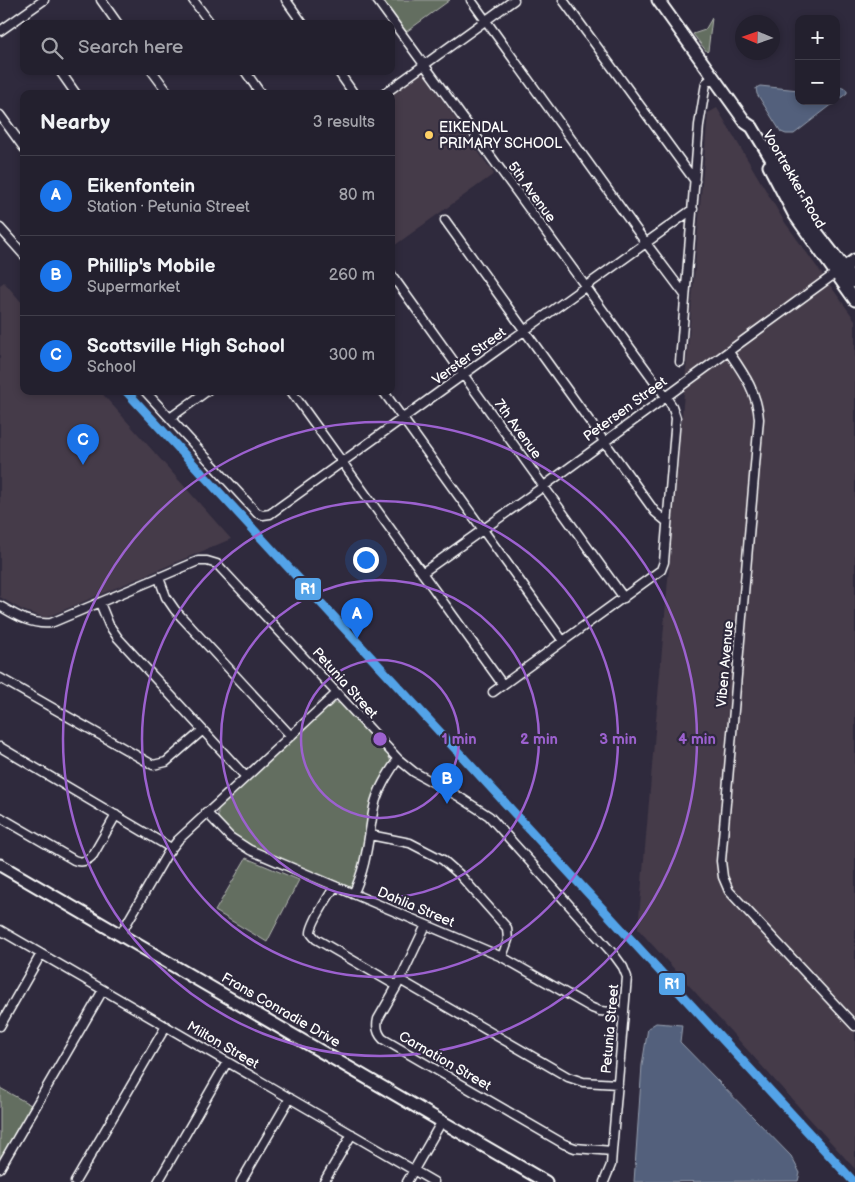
<!DOCTYPE html>
<html lang="en">
<head>
<meta charset="utf-8">
<style>
	body { margin:0; font-family:"Balsamiq Sans",sans-serif; background:#2f2d3a; color:#f1f3f6 }
	.controls { position:absolute; right:15px; top:15px; display:grid; overflow:hidden; border-radius:10px; box-shadow:0 2px 8px #0003 }
	.controls button { width:45px; height:45px; display:grid; place-items:center; padding:0; border:0; border-bottom:1px solid #403e4a; background:#23202e; color:#f1f3f6; font:25px sans-serif }
	.compass { position:absolute; left:735px; top:15px; width:45px; height:45px; border-radius:50%; background:#23202e; box-shadow:0 2px 8px #0003; rotate:272deg }
	.you { position:absolute; left:365px; top:559px; width:18px; height:18px; margin:-12px; border:4px solid #fff; border-radius:50%; background:#1a73e8; box-shadow:0 0 0 8px #1a73e833 }
	.badge { display:grid; place-items:center; width:32px; height:32px; border-radius:50%; background:#1a73e8; color:#fff; font-size:16px; font-weight:700 }
	.pin { position:absolute; translate:-50% -41px; filter:drop-shadow(0 1px 2px #0008) }
	.pin::after { content:''; position:absolute; top:26px; width:18px; height:15px; background:inherit; clip-path:polygon(0 0,100% 0,50% 100%) }
	.list { margin:0; padding:0; list-style:none }
	h2 { display:flex; justify-content:space-between; align-items:center; height:65px; margin:0; padding:0 20px; font-size:21px }
	h2 small { font-size:16px; font-weight:400; color:#a3a3aa }
	.list li { display:grid; grid-template-columns:32px 1fr auto; gap:15px; align-items:center; box-sizing:border-box; height:80px; padding:0 20px; border-top:1px solid #403e4a }
	.list b { display:block; font-size:19px; white-space:nowrap }
	.list p { margin:0; font-size:16px; white-space:nowrap; color:#a3a3aa }
	.list em { font-size:16px; font-style:normal; color:#a3a3aa }
	.icon { flex:none; width:28px; height:28px; fill:none; stroke:currentColor; stroke-width:2; stroke-linecap:round; stroke-linejoin:round }
	.map { position:relative; flex:none; width:855px; height:1182px; overflow:hidden }
	.search { position:absolute; background:#23202e; box-shadow:0 2px 8px #0003; left:20px; top:20px; width:375px; height:55px; display:flex; align-items:center; gap:12px; box-sizing:border-box; padding:0 18px; border-radius:10px; color:#a3a3aa; font-size:19px }
	.panel { position:absolute; background:#23202e; box-shadow:0 2px 8px #0003; left:20px; top:90px; width:375px; height:305px; border-radius:10px }
	.map>svg:first-child { display:block }
	.built { fill:#443a48 }
	.green { fill:#646e61; stroke:#b2b6b0 }
	.water { fill:#52607b; stroke:#97a0b0 }
	.lines { fill:none; stroke-linecap:round; stroke-linejoin:round }
	.street-casing { stroke:#fff; stroke-width:11 }
	.secondary-casing { stroke:#fff; stroke-width:15 }
	.street { stroke:#2f2a3d; stroke-width:8 }
	.secondary { stroke:#2f2a3d; stroke-width:11 }
	.rail-1-casing { stroke:#2f2a3d; stroke-width:12 }
	.rail-1 { stroke:#53a3e8; stroke-width:9 }
	.ring { fill:none; stroke:#9c61cf; stroke-width:2.5 }
	.poi-dot { fill:#ffd166; stroke:#2f2a3d; stroke-width:2 }
	.labels { text-anchor:middle; dominant-baseline:central; stroke-width:4.5; stroke-linejoin:round; paint-order:stroke }
	.poi-label { font-size:14px; fill:#fff; stroke:#2f2a3d; text-anchor:start }
	.street-label { font-size:14px; fill:#fff; stroke:#2f2a3d }
	.centre { fill:#9c61cf; stroke:#2f2a3d; stroke-width:2.5 }
	.ring-label { font-size:15px; text-anchor:middle; font-weight:bold; fill:#9c61cf; stroke:#2f2a3d; stroke-width:4.5; stroke-linejoin:round; paint-order:stroke }
	.line-badge { stroke:#2f2a3d; stroke-width:2 }
	.badge-label { font-size:14px; text-anchor:middle; font-weight:bold; fill:#fff }
</style>
</head>
<body>
<div class="map">
<svg width="855" height="1182" viewBox="0 0 855 1182">
	<rect width="100%" height="100%" fill="#2f2a3d"/>
	<filter id="ink" filterUnits="userSpaceOnUse"><feTurbulence type="fractalNoise" baseFrequency=".02" numOctaves="2"/><feDisplacementMap in="SourceGraphic" scale="10" xChannelSelector="R" yChannelSelector="G"/><feConvolveMatrix kernelMatrix="1 2 1 2 8 2 1 2 1" color-interpolation-filters="sRGB"/></filter>
	<g filter="url(#ink)">
		<path class="built" d="M423 72 494 174 391 248V95Z
			M717 108 784 221 855 320V1169L638 929 708 113Z
			M4 282 24 305V391H100L231 539 45 618 22 610 0 597V285Z"/>
		<path class="green" d="M383 0H450L406 32Z
			M712 18 708 51 707 52 693 34 705 30Z
			M332 703H339L343 705 388 755 391 762 375 794 361 865 354 885 349 887C333 884 317 875 302 868 284 861 207 833 219 807Z
			M246 858 299 880 267 942 215 911Z
			M0 1088 31 1105 0 1159Z"/>
		<path class="water" d="M760 86 799 90V101H836V86L843 87 847 90V93L794 134H786L781 132 757 94 756 88Z
			M656 1023 682 1025 680 1042 791 1156 800 1173 798 1181 634 1182 642 1065 648 1028Z"/>
		<g class="lines">
			<defs>
				<path id="street" d="M101 0 118 24
					M193 0 211 24
					M286 0 303 24
					M377 0 666 397 672 406 676 418 664 562 661 570 493 692
					M471 0 646 243 685 295
					M563 0 695 181
					M0 31 44 0
					M60 71 76 94
					M152 71 169 94
					M245 71 261 94
					M338 71 354 94
					M384 94 514 0
					M0 115 24 148
					M445 220 655 512 667 522
					M0 228 24 255
					M391 274 624 598
					M729 352C744 374 757 392 759 419L721 861 723 877 729 891 855 1026
					M680 362 699 125 706 83 713 77
					M145 391 257 513 263 515 270 514 693 209
					M291 391 503 685
					M383 391 563 641
					M170 418 207 391
					M422 573 544 486 836 273
					M159 578 166 597 175 610 291 736
					M100 603 109 625 118 638 246 777
					M0 606C17 616 31 625 51 623L198 561H207L217 564 398 759 414 772 458 796 489 816 615 956 623 967 627 977 612 1151 611 1165 604 1182
					M0 678 153 765 166 762 203 730
					M0 747 171 848
					M206 812 230 837 250 850 502 957 592 1008 600 1011 623 1013
					M0 817 74 860C81 863 88 861 93 855L116 815
					M370 835 410 843 443 860 459 874 507 928 508 940 502 957
					M335 886C330 894 310 925 311 933 312 935 314 937 316 939L397 986
					M353 894C367 866 368 838 374 807 377 791 388 774 398 759
					M426 925 397 986 378 1019C376 1027 377 1033 383 1039L564 1144 575 1148 612 1151
					M0 930 434 1182
					M120 935 167 854 178 840 337 693
					M400 980 568 1077 583 1082 618 1084
					M0 1026 41 954
					M0 1168 103 990
					M75 1182 166 1026
					M158 1182 227 1062
					M241 1182 290 1098
					M324 1182 352 1134
					M407 1182 442 1121"/>
				<path id="secondary" d="M658 0 746 123 752 127 812 226 855 282
					M769 166 794 214 855 300
					M838 272 855 260
					M0 865 546 1182"/>
			</defs>
			<use href="#street" class="street-casing"/>
			<use href="#secondary" class="secondary-casing"/>
			<use href="#street" class="street"/>
			<use href="#secondary" class="secondary"/>
			<defs>
				<path id="rail-1" d="M126 391 854 1182"/>
			</defs>
			<use href="#rail-1" class="rail-1-casing"/>
			<use href="#rail-1" class="rail-1"/>
		</g>
	</g>
	<g class="ring">
		<circle cx="380" cy="739" r="79"/>
		<circle cx="380" cy="739" r="159"/>
		<circle cx="380" cy="739" r="238"/>
		<circle cx="380" cy="739" r="317"/>
	</g>
	<circle class="poi-dot" cx="429" cy="135" r="5"/>
	<g class="labels">
		<g class="poi-label">
			<text x="439" y="127">EIKENDAL<tspan x="439" dy="16">PRIMARY SCHOOL</tspan></text>
		</g>
		<g class="street-label">
			<text transform="translate(794 179) rotate(60)">Voortrekker Road</text>
			<text transform="translate(532 192) rotate(54)">5th Avenue</text>
			<text transform="translate(469 356) rotate(-36)">Verster Street</text>
			<text transform="translate(625 409) rotate(-36)">Petersen Street</text>
			<text transform="translate(518 429) rotate(54)">7th Avenue</text>
			<text transform="translate(725 664) rotate(-85)">Viben Avenue</text>
			<text transform="translate(345 683) rotate(48)">Petunia Street</text>
			<text transform="translate(416 907) rotate(23)">Dahlia Street</text>
			<text transform="translate(281 1010) rotate(30)">Frans Conradie Drive</text>
			<text transform="translate(610 1029) rotate(-85)">Petunia Street</text>
			<text transform="translate(223 1045) rotate(30)">Milton Street</text>
			<text transform="translate(445 1061) rotate(30)">Carnation Street</text>
		</g>
	</g>
	<circle cx="380" cy="739" r="8" class="centre"/>
	<g class="ring-label">
		<text x="459" y="744">1 min</text>
		<text x="539" y="744">2 min</text>
		<text x="618" y="744">3 min</text>
		<text x="697" y="744">4 min</text>
	</g>
	<g class="line-badge">
		<rect x="294" y="577" width="28" height="24" rx="5" fill="#53a3e8"/>
		<rect x="658" y="972" width="28" height="24" rx="5" fill="#53a3e8"/>
	</g>
	<g class="badge-label">
		<text x="308" y="594">R1</text>
		<text x="672" y="989">R1</text>
	</g>
</svg>
<div class="controls">
<button>+</button>
<button>−</button>
</div>
<svg class="compass" viewBox="-18 -18 36 36"><path d="M0-13l5 13h-10z" fill="#e53935"/><path d="M0 13l5-13h-10z" fill="#a3a3aa"/></svg>
<div class="you"></div>
<div class="pin badge" style="left:357px;top:639px">A</div>
<div class="pin badge" style="left:447px;top:804px">B</div>
<div class="pin badge" style="left:83px;top:465px">C</div>
<div class="search"><svg class="icon" aria-label="search" viewBox="0 0 24 24"><circle cx="10" cy="10" r="6"/><path d="M15 15l6 6"/></svg>Search here</div>
<section class="panel">
<h2>Nearby<small>3 results</small></h2>
<ul class="list">
<li><span class="badge">A</span><div><b>Eikenfontein</b><p>Station · Petunia Street</p></div><em>80 m</em></li>
<li><span class="badge">B</span><div><b>Phillip's Mobile</b><p>Supermarket</p></div><em>260 m</em></li>
<li><span class="badge">C</span><div><b>Scottsville High School</b><p>School</p></div><em>300 m</em></li>
</ul>
</section>
</div>
</body>
</html>
